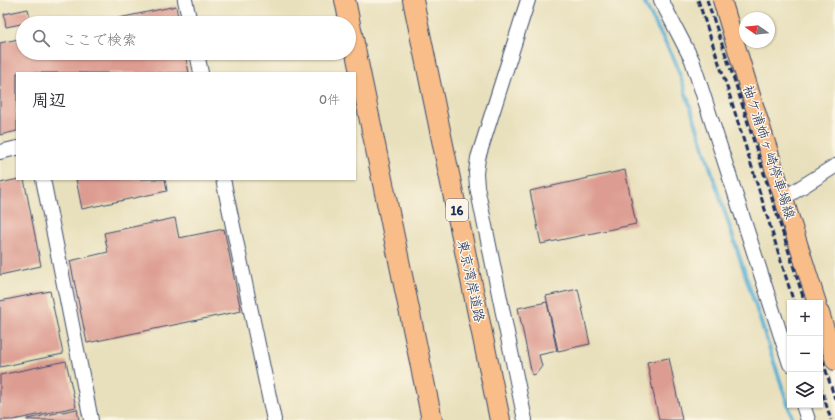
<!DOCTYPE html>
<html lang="ja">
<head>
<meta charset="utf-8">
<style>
	body { margin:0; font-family:Itim,"Klee One",sans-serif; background:#f2f2f3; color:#2b2b33 }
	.controls { position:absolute; right:12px; bottom:12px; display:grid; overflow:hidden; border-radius:0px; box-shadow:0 1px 3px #0004 }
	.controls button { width:36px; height:36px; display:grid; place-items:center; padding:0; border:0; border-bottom:1px solid #e1e1e2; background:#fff; color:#2b2b33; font:20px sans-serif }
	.compass { position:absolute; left:739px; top:12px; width:36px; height:36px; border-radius:50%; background:#fff; box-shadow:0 1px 3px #0004; rotate:284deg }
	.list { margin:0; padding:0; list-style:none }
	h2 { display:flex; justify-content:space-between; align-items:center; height:52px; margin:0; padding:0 16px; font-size:17px }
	h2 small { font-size:13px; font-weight:400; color:#7c7c81 }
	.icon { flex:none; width:22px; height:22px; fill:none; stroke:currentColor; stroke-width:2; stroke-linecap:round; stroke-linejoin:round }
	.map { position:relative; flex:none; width:835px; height:420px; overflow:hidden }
	.search { position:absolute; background:#fff; box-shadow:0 1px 3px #0004; left:16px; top:16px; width:340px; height:44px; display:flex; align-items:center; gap:10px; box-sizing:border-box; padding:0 14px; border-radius:22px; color:#7c7c81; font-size:15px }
	.panel { position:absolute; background:#fff; box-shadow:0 1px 3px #0004; left:16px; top:72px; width:340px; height:108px; border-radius:0px }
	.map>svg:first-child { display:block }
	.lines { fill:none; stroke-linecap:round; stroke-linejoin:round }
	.stream { stroke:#57add3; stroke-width:4 }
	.building { fill:#dd9c91 }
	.minor-casing { stroke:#3a4a6c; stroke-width:16 }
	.major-casing { stroke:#3a4a6c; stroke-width:20 }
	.highway-casing { stroke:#3a4a6c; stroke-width:22 }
	.minor { stroke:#fff; stroke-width:14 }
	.major { stroke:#f8bd89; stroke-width:18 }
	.highway { stroke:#f8bd89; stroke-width:20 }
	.rail { stroke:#1b2f5e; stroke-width:3; stroke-dasharray:6 3; stroke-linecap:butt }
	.labels { text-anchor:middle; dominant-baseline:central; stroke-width:3; stroke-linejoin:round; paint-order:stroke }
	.shield { fill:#fcf5e5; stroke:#5e6a86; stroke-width:1 }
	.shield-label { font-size:13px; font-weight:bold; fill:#1b2f5e }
	.street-label { font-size:14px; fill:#1b2f5e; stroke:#fcf5e5 }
</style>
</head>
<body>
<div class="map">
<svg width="835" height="420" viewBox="0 0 835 420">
	<rect width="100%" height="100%" fill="#fcf5e5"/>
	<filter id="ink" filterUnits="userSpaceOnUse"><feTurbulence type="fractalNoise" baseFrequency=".025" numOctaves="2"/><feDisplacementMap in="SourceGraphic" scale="8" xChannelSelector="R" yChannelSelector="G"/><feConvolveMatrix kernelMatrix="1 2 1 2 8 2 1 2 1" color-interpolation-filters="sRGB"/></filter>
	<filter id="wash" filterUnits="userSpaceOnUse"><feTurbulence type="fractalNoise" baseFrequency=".012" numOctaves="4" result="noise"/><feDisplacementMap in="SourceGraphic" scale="16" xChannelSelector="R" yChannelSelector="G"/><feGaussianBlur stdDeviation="0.9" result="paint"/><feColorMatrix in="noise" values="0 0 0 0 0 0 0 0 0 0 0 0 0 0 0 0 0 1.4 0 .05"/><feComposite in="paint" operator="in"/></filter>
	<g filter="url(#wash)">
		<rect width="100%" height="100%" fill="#e8e0bc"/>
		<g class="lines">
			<path class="stream" d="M643 0 676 63 793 420"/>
		</g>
		<g id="blocks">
			<path class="building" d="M176 6 179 23H100V22Z
				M28 9 31 22 6 27 4 14Z
				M23 38V53H185L189 73H17V131L0 135V43Z
				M625 170 636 224 541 244 530 191Z
				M19 179H24L41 266 0 275V183Z
				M76 179H165L167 191 82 209Z
				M175 218 179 238 224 229 241 311 87 343 70 261 108 252 104 233Z
				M578 289 590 344 558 351 546 296Z
				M50 291 63 354 0 367V301Z
				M547 302 557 351 539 355 542 366 536 374 532 375 518 308Z
				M669 358 682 420H659L647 362Z
				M66 361 76 407 13 420H0V375Z
				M77 409 79 420H27V419Z"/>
		</g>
	</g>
	<g filter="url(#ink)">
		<use href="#blocks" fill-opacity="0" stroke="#3a4a6c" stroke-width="1"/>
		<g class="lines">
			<defs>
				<path id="minor" d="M185 0 190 23
					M661 0 692 60 790 364
					M197 53 201 73
					M0 152 17 148
					M43 179 91 420
					M223 179 274 420
					M784 198 835 166
					M803 405 808 420
					M525 420 477 187 476 173 478 158 528 0"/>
				<path id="major" d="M722 0 753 102 817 303
					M820 313 835 361"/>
				<path id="highway" d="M345 0 432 420
					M413 0 500 420"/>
			</defs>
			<use href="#minor" class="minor-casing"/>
			<use href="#major" class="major-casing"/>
			<use href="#highway" class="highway-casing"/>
			<use href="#minor" class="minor"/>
			<use href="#major" class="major"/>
			<use href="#highway" class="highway"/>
			<path class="rail" d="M698 0 728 90 794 303
				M707 0 735 82 805 303
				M820 352 835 399
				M820 385 831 420"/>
		</g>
	</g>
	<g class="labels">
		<rect class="shield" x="446" y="199" width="22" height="22" rx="3"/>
		<g class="shield-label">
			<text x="457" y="210">16</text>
		</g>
		<g class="street-label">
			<text transform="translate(769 152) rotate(72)">袖ケ浦姉ヶ崎停車場線</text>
			<text transform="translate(471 281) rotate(78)">東京湾岸道路</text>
		</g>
	</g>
</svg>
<div class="controls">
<button>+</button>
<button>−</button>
<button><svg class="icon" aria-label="layers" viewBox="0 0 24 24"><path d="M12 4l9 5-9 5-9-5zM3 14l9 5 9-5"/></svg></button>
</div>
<svg class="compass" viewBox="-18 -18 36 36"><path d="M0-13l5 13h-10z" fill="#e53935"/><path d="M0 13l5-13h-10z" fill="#7c7c81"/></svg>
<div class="search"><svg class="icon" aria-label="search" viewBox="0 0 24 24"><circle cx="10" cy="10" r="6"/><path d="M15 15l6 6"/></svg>ここで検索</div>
<section class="panel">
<h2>周辺<small>0件</small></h2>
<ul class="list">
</ul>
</section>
</div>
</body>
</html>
